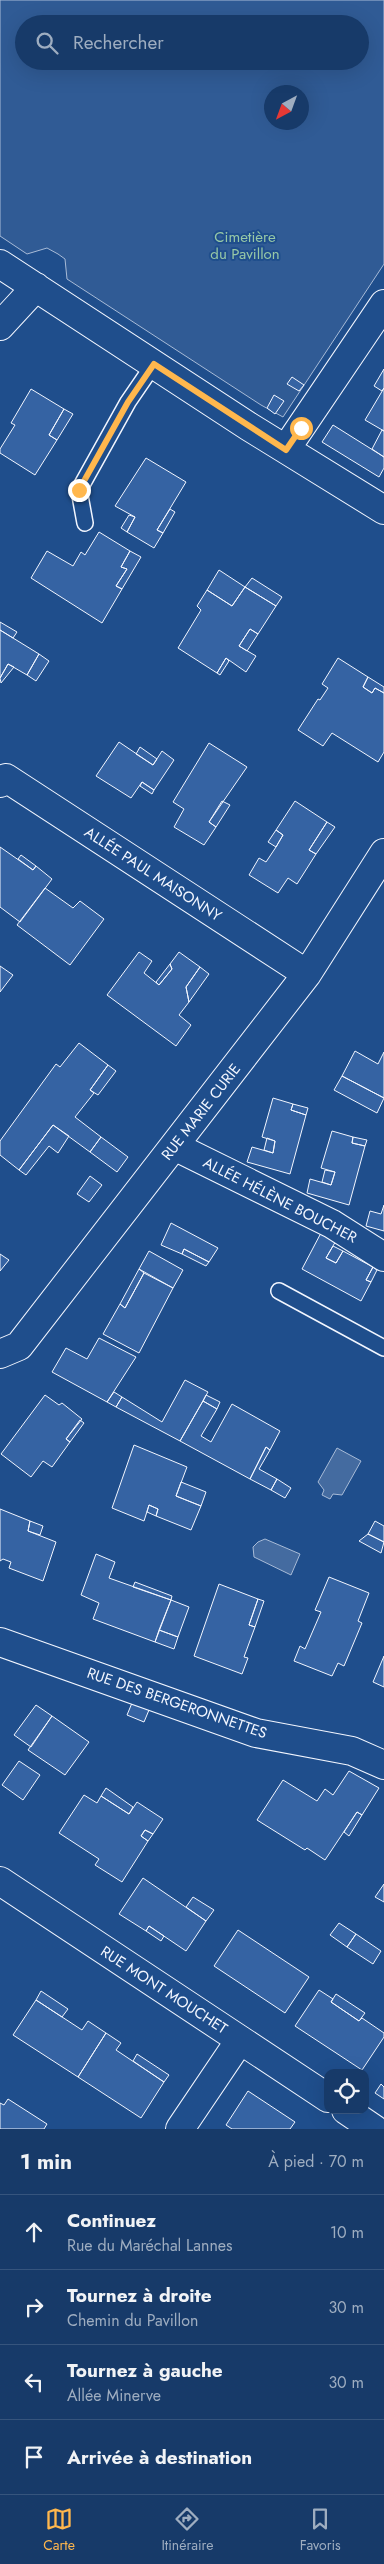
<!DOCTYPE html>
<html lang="fr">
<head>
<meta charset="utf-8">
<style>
	body { margin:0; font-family:Jost,sans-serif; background:#244571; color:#f1f3f6 }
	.controls { position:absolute; right:15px; bottom:15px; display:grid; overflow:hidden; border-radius:10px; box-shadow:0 5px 20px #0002 }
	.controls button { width:45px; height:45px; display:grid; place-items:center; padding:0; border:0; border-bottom:1px solid #36547d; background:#173a69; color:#f1f3f6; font:25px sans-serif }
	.compass { position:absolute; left:264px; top:85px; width:45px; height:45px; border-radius:50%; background:#173a69; box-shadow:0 5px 20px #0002; rotate:221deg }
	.stop { position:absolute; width:15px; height:15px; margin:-11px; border:4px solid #ffb74d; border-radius:50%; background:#fff }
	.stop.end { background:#ffb74d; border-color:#fff; box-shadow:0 1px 5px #0008 }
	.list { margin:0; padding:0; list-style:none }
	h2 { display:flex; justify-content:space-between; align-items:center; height:65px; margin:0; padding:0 20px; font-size:21px }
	h2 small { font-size:16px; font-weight:400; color:#9eadc0 }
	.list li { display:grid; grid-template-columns:32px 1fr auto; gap:15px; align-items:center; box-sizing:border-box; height:75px; padding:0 20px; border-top:1px solid #36547d }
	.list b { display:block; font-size:19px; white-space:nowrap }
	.list p { margin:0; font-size:16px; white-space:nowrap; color:#9eadc0 }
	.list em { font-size:16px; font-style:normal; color:#9eadc0 }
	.icon { flex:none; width:28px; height:28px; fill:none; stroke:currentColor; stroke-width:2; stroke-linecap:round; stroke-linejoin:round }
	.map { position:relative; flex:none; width:384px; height:2129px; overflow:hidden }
	.search { position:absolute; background:#173a69; box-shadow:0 5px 20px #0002; left:15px; right:15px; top:15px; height:55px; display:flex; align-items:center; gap:12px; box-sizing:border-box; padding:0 18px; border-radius:28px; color:#9eadc0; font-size:19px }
	.sheet { height:365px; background:#173a69 }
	nav { display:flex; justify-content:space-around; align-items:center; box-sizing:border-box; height:70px; border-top:1px solid #36547d; background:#173a69; font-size:14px; color:#9eadc0 }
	nav a { display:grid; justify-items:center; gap:2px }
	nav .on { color:#ffb74d }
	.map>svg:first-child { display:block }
	.built { fill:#305b95; stroke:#a8bbd7; fill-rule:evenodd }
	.water { fill:#446ba0; stroke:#a8bbd7 }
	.building { fill:#3563a3; stroke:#f2f6ff }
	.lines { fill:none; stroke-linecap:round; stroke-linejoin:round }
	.service-casing { stroke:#f2f6ff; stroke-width:18 }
	.minor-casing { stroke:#f2f6ff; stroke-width:30 }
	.service { stroke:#1f4e8c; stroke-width:15 }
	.minor { stroke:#1f4e8c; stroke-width:28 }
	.route { stroke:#ffb74d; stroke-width:6 }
	.labels { text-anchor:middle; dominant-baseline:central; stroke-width:4; stroke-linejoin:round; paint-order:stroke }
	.park-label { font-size:15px; fill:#97c8a6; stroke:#1f4e8c }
	.street-label { font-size:15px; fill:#f2f6ff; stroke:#1f4e8c }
</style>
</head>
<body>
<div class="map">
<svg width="384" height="2129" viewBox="0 0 384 2129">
	<rect width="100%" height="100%" fill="#1f4e8c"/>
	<path class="built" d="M0 0H384V264L283 417 261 405 67 279 65 259 58 254 47 248 27 254 0 236ZM24 24H360V61H24ZM272 92H302V122H272Z"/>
	<path class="water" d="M337 1448 361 1461 342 1495 333 1494 330 1499 322 1495 324 1490 318 1482Z
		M265 1539 300 1554 291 1575 254 1557 253 1547 258 1542Z"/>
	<path class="building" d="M384 369V388L382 391 374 386Z
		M292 377 304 385 299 391 287 384Z
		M384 388V431L365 420Z
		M31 389 64 409 49 435 57 440 35 475 0 453V449L15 425 11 423Z
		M274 395 284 401 275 414 267 408Z
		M64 409 73 414 57 440 49 435Z
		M333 425 384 457V468L379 477 322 442Z
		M382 430 384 431V457L372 449Z
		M146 458 186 482 157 530 163 533 154 548 127 532 135 517 115 506Z
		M170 509 175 512 163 533 157 530Z
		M129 515 135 517 127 532 121 528Z
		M99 532 130 551 121 567 127 569 116 586 122 589 102 623 31 578 47 551 73 566 81 552 85 555Z
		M130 551 141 557 122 589 116 586 127 569 121 567Z
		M219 570 245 587 232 606 207 590Z
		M252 578 282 597 276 606 245 587Z
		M245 587 276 606 258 634 250 629 239 646 256 656 246 672 226 658 217 673 178 648 201 610 197 606 207 590 232 606Z
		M0 622 17 632 13 638 0 630Z
		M250 629 258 634 247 651 239 646Z
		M0 630 39 654 27 675 8 664 0 678Z
		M39 654 49 661 36 681 27 675Z
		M226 658 229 661 220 675 217 673Z
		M338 658 368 677 363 687 372 693 375 688 384 693V752L378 762 332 733 323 746 298 730 318 699 320 700 328 688 322 684Z
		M8 664 14 667 1 683 0 678Z
		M368 677 384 687V693L375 688 372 693 363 687Z
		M119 742 153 765 162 751 174 760 154 790 142 782 131 798 96 776Z
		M209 743 247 767 209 822 216 827 204 845 174 827 184 809 173 802Z
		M140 747 157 759 153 765 136 754Z
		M142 782 154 790 152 794 140 786Z
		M222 801 230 805 216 827 209 822Z
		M295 801 327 822 309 850 316 854 297 884 288 878 278 893 249 875 259 858 266 862 276 847 283 835 276 830Z
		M327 822 335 827 316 854 309 850Z
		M276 830 283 835 276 847 268 842Z
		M0 847 33 870 36 866 52 879 20 922 0 907Z
		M21 855 36 866 33 870 18 859Z
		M45 888 73 908 80 901 104 919 70 965 17 925Z
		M139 952 152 961 144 973 159 985 172 969 170 964 179 952 200 967 186 987 189 1002 179 1015 191 1025 176 1046 107 995Z
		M170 964 172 969 159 985 156 982Z
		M0 966 13 975 0 992Z
		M200 967 209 974 189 1002 186 987Z
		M79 1043 108 1065 90 1090 94 1093 75 1117 101 1137 90 1152 53 1125 19 1170 0 1155V1141L56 1064 60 1067Z
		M355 1051 378 1064 384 1052V1098L342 1076Z
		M108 1065 116 1071 98 1095 90 1090Z
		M342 1076 384 1098 377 1113 334 1090Z
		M273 1098 293 1104 291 1110 306 1115 290 1174 247 1162 252 1147 273 1153 275 1141 262 1137Z
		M293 1104 308 1108 306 1115 291 1110Z
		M53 1125 69 1136 58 1153 49 1146 26 1175 19 1170Z
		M332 1131 353 1137 352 1143 365 1146 349 1205 307 1193 310 1179 331 1185 335 1172 321 1168Z
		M101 1137 128 1157 117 1172 90 1152Z
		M353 1137 367 1140 365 1146 352 1143Z
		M267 1138 275 1141 273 1153 264 1150Z
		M325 1170 335 1172 331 1185 322 1182Z
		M90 1176 102 1185 89 1202 77 1194Z
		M384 1205V1231L366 1226 370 1211 381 1214Z
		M171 1223 218 1248 209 1262 184 1249 182 1254 161 1245Z
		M322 1231 337 1239 326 1258 336 1263 343 1251 373 1267 366 1280 371 1282 361 1301 302 1269Z
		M333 1246 343 1251 336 1263 326 1258Z
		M184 1249 209 1262 206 1266 182 1254Z
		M149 1251 183 1270 173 1288 139 1269Z
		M0 1254 9 1260 0 1271Z
		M373 1267 377 1270 371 1282 366 1280Z
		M139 1269 144 1273 125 1308 120 1304Z
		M144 1273 173 1288 139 1353 103 1334 120 1304 125 1308Z
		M99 1338 136 1357 107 1402 52 1372 66 1348 87 1359Z
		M185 1380 208 1392 180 1441 116 1407 122 1397 162 1422Z
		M114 1392 122 1397 116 1407 107 1402Z
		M45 1395 59 1405 62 1403 82 1419 66 1439 70 1442 52 1467 43 1461 31 1477 1 1454Z
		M206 1395 220 1402 217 1409 203 1401Z
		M203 1401 217 1409 201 1436 211 1442 232 1404 280 1431 270 1450 266 1447 250 1479 180 1441Z
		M80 1420 84 1423 70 1442 66 1439Z
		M134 1445 187 1467 176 1496 201 1506 191 1530 156 1516 158 1509 149 1505 144 1521 112 1508Z
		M266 1447 270 1450 259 1469 277 1479 271 1490 250 1479Z
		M277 1479 291 1488 285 1498 271 1490Z
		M181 1482 206 1492 201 1506 176 1496Z
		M149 1505 158 1509 156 1516 147 1512Z
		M0 1509 30 1521 28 1531 56 1542 43 1581 9 1568 11 1562 3 1559 0 1561Z
		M30 1521 43 1526 40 1535 28 1531Z
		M375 1521 384 1526V1542L368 1534Z
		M368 1534 384 1542 381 1553 359 1541Z
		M96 1554 115 1562 109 1578 171 1600 155 1642 93 1619 99 1603 81 1595Z
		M329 1577 369 1593 358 1621 362 1623 344 1666 338 1663 332 1676 294 1661 300 1646 305 1649 321 1612 315 1610Z
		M135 1582 172 1596 171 1600 133 1587Z
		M219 1584 258 1599 249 1625 255 1627 244 1657 248 1658 242 1674 194 1656Z
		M258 1599 264 1601 255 1627 249 1625Z
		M171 1600 189 1607 178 1637 159 1630Z
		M159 1630 178 1637 174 1649 155 1642Z
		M384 1656V1687L373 1682Z
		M132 1703 149 1710 144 1722 127 1715Z
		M36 1705 52 1716 31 1747 14 1735Z
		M52 1716 89 1742 65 1775 28 1750Z
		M19 1761 40 1775 23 1800 2 1785Z
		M349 1771 379 1788 362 1815 357 1812 325 1860 307 1848 305 1850 257 1820 283 1780 317 1801 325 1789 333 1795Z
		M106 1788 133 1807 129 1814 101 1796Z
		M84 1795 97 1803 101 1796 129 1814 137 1802 163 1819 153 1834 145 1830 141 1836 148 1841 122 1882 95 1865 99 1859 59 1833Z
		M357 1812 362 1815 349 1836 344 1832Z
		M145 1830 153 1834 148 1841 141 1836Z
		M143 1878 206 1921 186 1951 149 1926 146 1931 119 1914Z
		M384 1884V1902L375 1897Z
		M193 1897 214 1910 206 1921 186 1907Z
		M339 1923 356 1934 347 1947 330 1935Z
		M149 1926 164 1936 161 1941 146 1931Z
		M238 1930 309 1977 285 2013 214 1966Z
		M356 1934 381 1951 373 1964 347 1947Z
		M319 1990 333 1999 331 2002 359 2021 362 2018 384 2033V2037L362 2070 295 2026Z
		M41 1991 68 2009 62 2017 36 2000Z
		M336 1994 365 2013 359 2021 331 2002Z
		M36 2000 82 2030 88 2021 106 2033 78 2077 13 2035Z
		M106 2033 121 2043 116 2050 164 2082 141 2118 78 2077Z
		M137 2054 169 2075 164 2082 133 2061Z
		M381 2084 384 2087V2099L375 2093Z
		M248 2091 295 2122 290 2129H232L226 2125Z
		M8 2099 47 2124 44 2129H0V2103L4 2105Z"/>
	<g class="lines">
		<defs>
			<path id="service" d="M85 523 79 490 128 402 154 364
				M279 1291 384 1348"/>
			<path id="minor" d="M0 264 248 426 384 510
				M0 326 36 287
				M286 449 384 304
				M0 783 6 778 307 974
				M174 1146 332 1224 384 1257
				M0 1354 19 1346 307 974 384 853
				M0 1642 256 1733 352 1751 384 1765
				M0 1881 328 2098
				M346 2110 374 2129
				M180 2129 240 2040"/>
		</defs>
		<use href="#service" class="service-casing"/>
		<use href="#minor" class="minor-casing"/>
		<use href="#service" class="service"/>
		<use href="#minor" class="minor"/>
	</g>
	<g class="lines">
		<path class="route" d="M79 490 128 402 154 364 286 450 301 428"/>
	</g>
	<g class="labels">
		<g class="park-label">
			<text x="245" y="237">Cimetière<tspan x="245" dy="17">du Pavillon</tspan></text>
		</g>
		<g class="street-label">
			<text transform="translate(153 874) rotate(33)">ALLÉE PAUL MAISONNY</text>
			<text transform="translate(201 1112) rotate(-52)">RUE MARIE CURIE</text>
			<text transform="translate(280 1200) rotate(27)">ALLÉE HÉLÈNE BOUCHER</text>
			<text transform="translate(177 1703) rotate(19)">RUE DES BERGERONNETTES</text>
			<text transform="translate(164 1990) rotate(33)">RUE MONT MOUCHET</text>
		</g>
	</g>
</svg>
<div class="controls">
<button><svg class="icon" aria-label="locate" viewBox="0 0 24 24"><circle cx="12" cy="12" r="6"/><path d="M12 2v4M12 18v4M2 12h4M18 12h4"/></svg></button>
</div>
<svg class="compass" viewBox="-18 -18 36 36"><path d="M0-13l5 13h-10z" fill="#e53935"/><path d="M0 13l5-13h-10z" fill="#9eadc0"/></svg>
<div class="stop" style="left:301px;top:428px"></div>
<div class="stop end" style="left:79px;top:490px"></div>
<div class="search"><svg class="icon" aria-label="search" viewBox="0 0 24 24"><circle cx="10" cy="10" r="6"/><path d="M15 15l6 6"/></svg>Rechercher</div>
</div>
<section class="sheet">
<h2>1 min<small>À pied · 70 m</small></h2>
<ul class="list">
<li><svg class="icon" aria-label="ahead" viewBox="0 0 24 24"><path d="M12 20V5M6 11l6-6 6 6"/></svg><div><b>Continuez</b><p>Rue du Maréchal Lannes</p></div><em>10 m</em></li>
<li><svg class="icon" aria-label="right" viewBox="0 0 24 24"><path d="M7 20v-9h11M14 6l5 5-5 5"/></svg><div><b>Tournez à droite</b><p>Chemin du Pavillon</p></div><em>30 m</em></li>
<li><svg class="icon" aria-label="left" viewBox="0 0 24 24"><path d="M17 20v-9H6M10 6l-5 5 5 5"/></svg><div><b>Tournez à gauche</b><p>Allée Minerve</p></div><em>30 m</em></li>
<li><svg class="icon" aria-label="arrive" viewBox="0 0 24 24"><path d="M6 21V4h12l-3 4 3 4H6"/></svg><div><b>Arrivée à destination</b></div></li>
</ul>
</section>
<nav>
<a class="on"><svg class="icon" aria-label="map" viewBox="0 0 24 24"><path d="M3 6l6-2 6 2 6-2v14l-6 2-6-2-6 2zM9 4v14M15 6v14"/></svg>Carte</a>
<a><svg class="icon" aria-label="directions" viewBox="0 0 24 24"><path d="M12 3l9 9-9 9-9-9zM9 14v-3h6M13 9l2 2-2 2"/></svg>Itinéraire</a>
<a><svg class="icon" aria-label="saved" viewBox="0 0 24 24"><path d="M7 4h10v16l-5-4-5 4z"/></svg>Favoris</a>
</nav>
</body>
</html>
